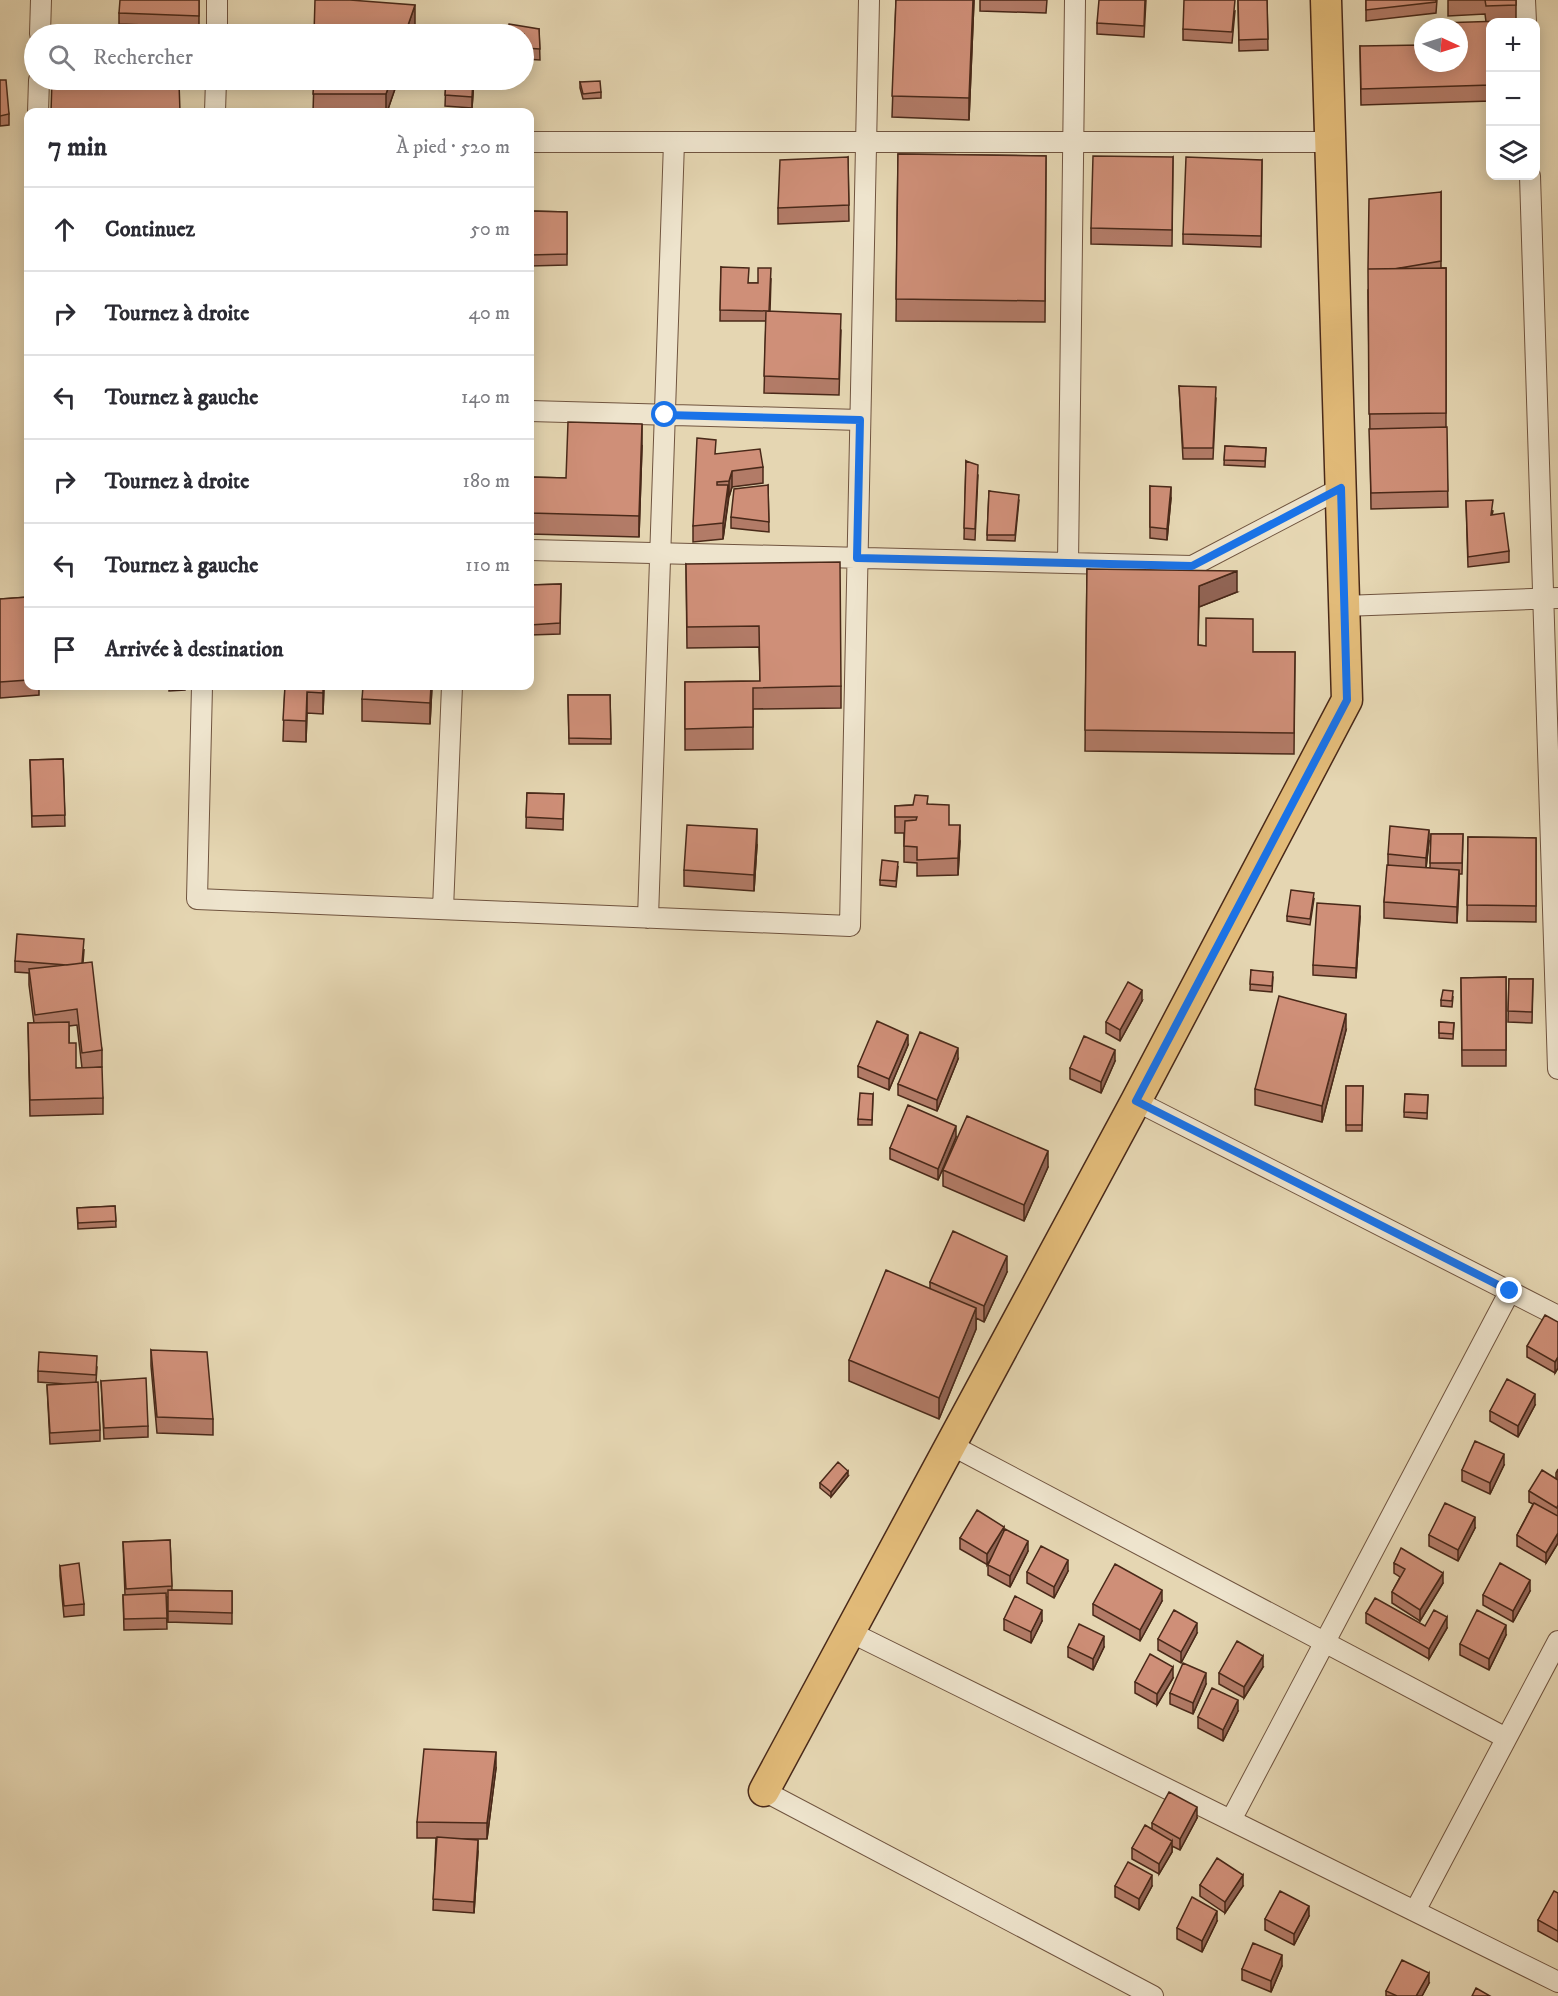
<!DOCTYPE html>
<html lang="fr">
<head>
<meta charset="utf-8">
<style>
	body { margin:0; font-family:"IM FELL DW Pica",serif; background:#f7f7f7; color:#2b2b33 }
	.controls { position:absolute; right:18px; top:18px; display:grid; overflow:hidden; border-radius:12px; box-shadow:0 3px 15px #0003 }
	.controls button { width:54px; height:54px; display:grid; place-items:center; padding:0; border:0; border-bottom:2px solid #e1e1e2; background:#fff; color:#2b2b33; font:30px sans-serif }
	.compass { position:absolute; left:1414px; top:18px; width:54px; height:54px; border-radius:50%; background:#fff; box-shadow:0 3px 15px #0003; rotate:94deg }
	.stop { position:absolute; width:18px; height:18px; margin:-14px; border:4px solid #1a73e8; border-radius:50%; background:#fff }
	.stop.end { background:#1a73e8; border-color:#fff; box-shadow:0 2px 6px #0008 }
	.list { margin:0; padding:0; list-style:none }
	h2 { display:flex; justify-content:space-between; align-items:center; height:78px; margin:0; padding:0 24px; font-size:26px }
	h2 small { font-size:20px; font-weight:400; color:#7c7c81 }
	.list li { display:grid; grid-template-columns:39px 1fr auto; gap:18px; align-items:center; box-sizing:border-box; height:84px; padding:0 24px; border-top:2px solid #e1e1e2 }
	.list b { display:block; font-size:22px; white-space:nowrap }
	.list em { font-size:20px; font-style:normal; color:#7c7c81 }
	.icon { flex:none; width:33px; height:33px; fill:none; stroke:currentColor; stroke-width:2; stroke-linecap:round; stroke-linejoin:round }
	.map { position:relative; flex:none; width:1558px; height:1996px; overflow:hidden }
	.search { position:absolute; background:#fff; box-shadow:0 3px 15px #0003; left:24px; top:24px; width:510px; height:66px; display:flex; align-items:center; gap:15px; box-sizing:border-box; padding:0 21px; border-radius:33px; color:#7c7c81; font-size:22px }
	.panel { position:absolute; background:#fff; box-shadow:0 3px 15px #0003; left:24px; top:108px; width:510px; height:582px; border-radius:12px }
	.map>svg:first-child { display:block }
	.green { fill:#b8bd89; stroke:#807351; stroke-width:1.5 }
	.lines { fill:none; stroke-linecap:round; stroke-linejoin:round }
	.street-casing { stroke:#70543f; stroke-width:22 }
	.primary-casing { stroke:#492919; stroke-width:33 }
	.street { stroke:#eee4cd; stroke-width:20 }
	.primary { stroke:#e2bb79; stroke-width:30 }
	.wall { fill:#b27b67; stroke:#492919; stroke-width:1.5; fill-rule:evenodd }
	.shaded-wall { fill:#916454; stroke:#492919; stroke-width:1.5 }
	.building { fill:#cf8f78; stroke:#492919; stroke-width:1.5 }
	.route { stroke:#1a73e8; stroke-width:8 }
</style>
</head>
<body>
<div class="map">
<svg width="1558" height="1996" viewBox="0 0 1558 1996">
	<rect width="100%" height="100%" fill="#e5d6b2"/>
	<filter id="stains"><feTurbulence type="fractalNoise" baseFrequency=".00333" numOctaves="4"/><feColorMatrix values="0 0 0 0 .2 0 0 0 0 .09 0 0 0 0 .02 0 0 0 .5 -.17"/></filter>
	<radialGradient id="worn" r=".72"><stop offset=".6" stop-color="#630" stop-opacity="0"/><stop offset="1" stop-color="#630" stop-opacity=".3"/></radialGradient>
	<path class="green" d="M60 27 80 28 81 34H46Z"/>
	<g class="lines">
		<defs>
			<path id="street" d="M1525 0 1526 22
				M40 34 41 0
				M217 34V0
				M38 112 39 80
				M215 112 216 80
				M530 142H1331
				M1530 176 1558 1069
				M530 411 860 420
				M530 550 1192 566 1341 488
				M1068 563 1075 0
				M1344 606 1558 598
				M202 686 197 899 850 926 869 0
				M443 909 452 686
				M648 918 674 142
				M1136 1101 1558 1316
				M951 1445 1506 1738
				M850 1632 1558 1982
				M764 1791 1153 1996
				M1231 1820 1510 1291
				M1415 1911 1558 1641"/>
			<path id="primary" d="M764 1791 1136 1101 1347 700 1326 0"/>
		</defs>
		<use href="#street" class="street-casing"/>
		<use href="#primary" class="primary-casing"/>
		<use href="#street" class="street"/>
		<use href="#primary" class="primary"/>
	</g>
	<path class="wall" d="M199 0V27L119 24V13Z
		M896 0H974L969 120 892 117Z
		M980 0H1047L1046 13 980 11Z
		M1146 0 1144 37 1097 34V23Z
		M1238 0H1267L1268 50 1239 51Z
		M1366 0H1437L1436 13 1366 21Z
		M1448 0H1516V21L1491 22V101L1361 105 1360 46 1423 63 1486 22 1485 14 1448 16Z
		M1235 11 1232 43 1183 40V29Z
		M539 29 540 60 524 59V34Z
		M0 80 9 114V125L0 126Z
		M314 80H398L387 112H313Z
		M446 80H474L472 108 445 106Z
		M580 82 601 92V98L583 99 580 88Z
		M898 154 1046 156 1045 322 896 321Z
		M848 157 849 221 778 224V208Z
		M1173 157 1172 246 1091 244V228Z
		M1262 160 1261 247 1183 244V234Z
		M1441 192V268H1446V427L1448 507 1371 509 1368 290Z
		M530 211 567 212V265L530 266Z
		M721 267 749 283H758L771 279 770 312 841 330 839 395 764 393 766 321H720Z
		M1179 386 1216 398 1213 459H1183Z
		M642 446 639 537 530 534V477L566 478Z
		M1225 446 1266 448 1265 467 1224 465Z
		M716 454 763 467V483L732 487 729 497 723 539 693 542V526Z
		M966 461 978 475 975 540 964 539Z
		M768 485 769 532 731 528V517Z
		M1150 486 1171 498 1167 540 1150 538Z
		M989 491 1019 500 1015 541 987 540Z
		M1466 501 1493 511 1492 515 1509 551V562L1468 567Z
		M686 564 841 686V708L753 709V749L685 750V682L760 681 759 647 687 648Z
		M1087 569 1237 592 1199 607 1198 645 1253 652H1295L1294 754 1085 751Z
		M561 584 560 634 530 635V585Z
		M28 597V686H39V695L0 698V599Z
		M169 686H185V690L169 691Z
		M285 686H324L323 714 307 713 306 742 283 741Z
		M432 686 430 724 362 721V699Z
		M568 695H610L611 744H569Z
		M63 759 65 826 32 827 30 760Z
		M527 793 564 794 563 830 526 828Z
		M928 804 949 825 960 841 958 875 917 876V863L904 862V833H895V806Z
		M1431 834H1463L1462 874H1459L1457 923 1384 918V902L1388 865V854L1429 841 1426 868H1430Z
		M1468 837 1536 838V922L1467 921Z
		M757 845 754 891 684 886V870Z
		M898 867 896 887 880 885V880Z
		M1314 899 1310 925 1287 921V916Z
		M1360 917 1356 978 1313 975V965Z
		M84 950 83 963 102 1050V1067L92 1068 103 1098V1114L30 1116 28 1023H34L29 985V973L15 972V961ZM77 1025 82 1068H76L69 1043V1026Z
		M1251 970 1273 977 1272 992 1250 990Z
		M1506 977V1066H1462L1461 978Z
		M1509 979H1533L1532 1023 1508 1022Z
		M1453 997 1452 1007 1441 1006V1000Z
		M1142 1001 1120 1041 1106 1033V1022Z
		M1439 1022 1454 1023 1453 1039 1439 1038Z
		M1346 1030 1322 1122 1255 1105V1089Z
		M908 1045 889 1090 858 1077V1066Z
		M958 1059 937 1111 898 1095V1084Z
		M1115 1061 1101 1093 1070 1079V1068Z
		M1346 1086H1363L1362 1131H1346Z
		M873 1094 872 1125H858V1119Z
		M1405 1094 1428 1095 1427 1119 1404 1117Z
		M956 1137 938 1180 890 1159V1148Z
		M1048 1167 1024 1221 943 1186V1170Z
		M115 1206 116 1227 78 1229 77 1208Z
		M1007 1272 984 1322 976 1318V1329L939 1419 849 1381V1360L930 1289V1282Z
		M1558 1322V1368L1555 1373 1527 1357V1346Z
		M151 1350 213 1419V1435L157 1433 151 1366Z
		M97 1367 96 1382 100 1430V1441L50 1444 47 1385 66 1384 38 1382V1371Z
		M101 1381 148 1426V1437L104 1439Z
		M1535 1405 1518 1437 1490 1421V1411Z
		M1504 1465 1490 1494 1462 1481V1470Z
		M1558 1469V1543L1546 1563 1517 1546V1535L1533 1504 1529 1502V1491L1556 1479V1473Z
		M848 1476 831 1497 820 1488V1483Z
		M1475 1528 1458 1561 1429 1546V1535Z
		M1004 1531 1028 1551 1010 1587 988 1575V1565L960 1549V1538Z
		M170 1540 172 1590 232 1591V1624L168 1622V1597H166L167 1629 124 1630 123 1595H125L123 1542Z
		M1394 1563 1443 1583 1420 1621 1392 1603V1592L1400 1577 1394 1573Z
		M60 1566 84 1604V1615L64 1617 60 1576Z
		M1068 1571 1054 1598 1027 1583V1572Z
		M1530 1591 1513 1622 1483 1605V1595Z
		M1162 1601 1140 1641 1093 1615V1604Z
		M1366 1613 1425 1626 1447 1628 1429 1659 1366 1623Z
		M1004 1619 1042 1621 1031 1643 1004 1630Z
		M1197 1633 1181 1663 1158 1650V1639Z
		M1506 1635 1489 1670 1460 1655V1644Z
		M1068 1647H1104L1093 1670 1068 1657Z
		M1263 1667 1244 1698 1219 1684V1673Z
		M1173 1678 1157 1705 1135 1693V1682Z
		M1206 1684 1193 1714 1170 1704V1693Z
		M1238 1711 1223 1741 1198 1728V1717Z
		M496 1768 487 1839H462L478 1851 474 1913 433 1910 436 1838H417V1822Z
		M1197 1818 1180 1850 1172 1846V1852L1159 1874 1132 1859V1848L1152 1829V1823Z
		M1200 1885 1243 1886 1225 1913 1200 1896Z
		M1115 1886H1152L1139 1910 1115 1897Z
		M1558 1893V1942L1538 1931V1920Z
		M1309 1916 1294 1945 1265 1930V1919Z
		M1217 1921 1202 1952 1177 1939V1928Z
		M1282 1966 1271 1992 1242 1980V1969Z
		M1429 1983 1422 1996H1386V1991Z"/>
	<path class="shaded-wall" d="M973 0H974L969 120V98Z
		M415 5V26L412 34H405Z
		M391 80H398L387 112H386V94Z
		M473 80H474L472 108V97Z
		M642 424V446L639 537V516Z
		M732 471V487L729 497V481Z
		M728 485V501L723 539V523Z
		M1171 487V498L1167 540V529Z
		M1237 571V592L1199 607V586Z
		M323 686H324L323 714Z
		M431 686H432L430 724V703Z
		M307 692V713L306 742V721Z
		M960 825V841L958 875V858Z
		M757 829V845L754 891V875Z
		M1429 830V841L1426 869V858Z
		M1459 870V886L1457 923V907Z
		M1360 906V917L1356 978V968Z
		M1142 990V1001L1120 1041V1030Z
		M1346 1014V1030L1322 1122V1106Z
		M908 1035V1045L889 1090V1079Z
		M958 1048V1059L937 1111V1100Z
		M1115 1050V1061L1101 1093V1082Z
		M956 1126V1137L938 1180V1169Z
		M1048 1151V1167L1024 1221V1205Z
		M1007 1256V1272L984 1322V1306Z
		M976 1308V1329L939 1419V1398Z
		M1558 1357V1368L1555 1373V1362Z
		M1535 1394V1405L1518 1437V1426Z
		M1504 1454V1465L1490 1494V1483Z
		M848 1471V1476L831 1497V1492Z
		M1475 1517V1528L1458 1561V1550Z
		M1004 1527V1538L987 1565V1554Z
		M1558 1533V1543L1546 1563V1553Z
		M1028 1541V1551L1010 1587V1576Z
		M1068 1560V1571L1054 1598V1587Z
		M1443 1573V1583L1420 1621V1610Z
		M1530 1580V1591L1513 1622V1611Z
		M1162 1590V1601L1140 1641V1630Z
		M1042 1610V1621L1031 1643V1632Z
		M1447 1617V1628L1429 1659V1649Z
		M1197 1623V1633L1181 1663V1652Z
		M1506 1625V1635L1489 1670V1659Z
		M1104 1636V1647L1093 1670V1659Z
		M1263 1656V1667L1244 1698V1687Z
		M1173 1667V1678L1157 1705V1694Z
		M1206 1673V1684L1193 1714V1703Z
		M1238 1700V1711L1223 1741V1730Z
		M496 1752V1768L487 1839V1823Z
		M1197 1807V1818L1180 1850V1839Z
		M478 1840V1851L474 1913V1902Z
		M1172 1841V1852L1159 1874V1864Z
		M1152 1875V1886L1139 1910V1899Z
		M1243 1875V1886L1225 1913V1902Z
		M1309 1906V1916L1294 1945V1934Z
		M1217 1911V1921L1202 1952V1941Z
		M1282 1955V1966L1271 1992V1981Z
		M1429 1973V1983L1422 1996H1416Z"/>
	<path class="building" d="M120 0H199V16L119 13Z
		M315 0H350L415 5 405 34H314Z
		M896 0H973L969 98 892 96Z
		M1099 0H1145L1144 26 1097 23Z
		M1184 0H1235L1232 32 1183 29Z
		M1238 0H1267L1268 39 1239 40Z
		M1366 0H1436V2L1366 10Z
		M1485 0H1516V5L1486 6Z
		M1502 21V22H1491V85L1361 89 1360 46 1423 45V63H1459V27H1440L1439 23Z
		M509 24 539 29 540 49 524 48V34H508Z
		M449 30 466 31V34H449Z
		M0 80H6L9 114 0 116Z
		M52 80H124L179 83 180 112H51Z
		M314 80H391L386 94H313Z
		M446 80H473L472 97 445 95Z
		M600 81 601 92 583 94 580 82Z
		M898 154 1046 156 1045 301 896 299Z
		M1093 156 1173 157 1172 230 1091 228Z
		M848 157 849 205 778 208 780 160Z
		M1186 157 1262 160 1261 236 1183 234Z
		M1441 192V261L1394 269H1368L1369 199Z
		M530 211 567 212V254L530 255Z
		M721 267 749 268 748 283H758V268H771L769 311 720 310Z
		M1446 268V413L1369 414 1368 269Z
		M766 311 841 314 839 379 764 376Z
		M1179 386 1216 387 1213 448H1183Z
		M568 422 642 424 639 516 530 513V477L566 478Z
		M1447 427 1448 491 1371 493 1369 429Z
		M697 438 716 440 715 454 760 449 763 467 732 471 729 481 717 482V485H728L723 523 693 526Z
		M1225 446 1266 448 1265 461 1224 460Z
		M966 461 978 465 975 529 964 528Z
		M768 485 769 522 731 517 734 489Z
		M1150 486 1171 487 1167 529 1150 527Z
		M989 491 1019 495 1015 535H987Z
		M1493 500 1491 515 1504 513 1509 551 1468 557 1466 501Z
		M840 562 841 686 753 688V727L685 729V682L760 681 759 626 687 627 686 564Z
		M1087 569 1237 571 1199 586 1198 645 1206 646V618L1253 619V652H1295L1294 733 1085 730Z
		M561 584 560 623 530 625V585Z
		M28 597V680L0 682V599Z
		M285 686H323V693L307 692 306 721 283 720Z
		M363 686H431L430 703 362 699Z
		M568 695H610L611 739 569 738Z
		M63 759 65 815 32 816 30 760Z
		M527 793 564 794 563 819 526 817Z
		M915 795 928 796 927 804 949 805V825H960L958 858 917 860V847L904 846 905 821 916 820 917 817H895V806L913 805Z
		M687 825 757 829 754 875 684 870Z
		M1390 826 1429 830 1426 858 1388 854Z
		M1431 834H1463L1462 863H1430Z
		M1468 837 1536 838V906L1467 905Z
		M882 860 898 862 896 881 880 880Z
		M1387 865 1459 870 1457 907 1384 902Z
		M1291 890 1314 893 1310 919 1287 916Z
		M1317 903 1360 906 1356 968 1313 965Z
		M17 934 84 939 82 963 67 965 15 961Z
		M92 962 102 1050 82 1053 77 1009 35 1015 29 969Z
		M1251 970 1273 972 1272 986 1250 984Z
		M1506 977V1050H1462L1461 978Z
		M1509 979H1533L1532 1012 1508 1011Z
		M1128 982 1142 990 1120 1030 1106 1022Z
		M1443 990 1453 991 1452 1001 1441 1000Z
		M1279 996 1346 1014 1322 1106 1255 1089Z
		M877 1021 908 1035 889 1079 858 1066Z
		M69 1022V1043H76V1068L102 1067 103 1098 30 1100 28 1023Z
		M1439 1022 1454 1023 1453 1034 1439 1033Z
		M920 1032 958 1048 937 1100 898 1084Z
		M1084 1036 1115 1050 1101 1082 1070 1068Z
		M1346 1086H1363L1362 1125H1346Z
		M860 1093 873 1094 872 1120 858 1119Z
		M1405 1094 1428 1095 1427 1113 1404 1112Z
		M908 1105 956 1126 938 1169 890 1148Z
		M967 1116 1048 1151 1024 1205 943 1170Z
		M115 1206 116 1221 78 1223 77 1208Z
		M953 1231 1007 1256 984 1306 930 1282Z
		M886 1270 976 1308 939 1398 849 1360Z
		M1545 1315 1558 1322V1357L1555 1362 1527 1346Z
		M151 1350 207 1352 213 1419 157 1417Z
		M39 1352 97 1356 96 1375 38 1371Z
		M146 1378 148 1426 104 1428 101 1381Z
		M1507 1379 1535 1394 1518 1426 1490 1411Z
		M98 1382 100 1430 50 1433 47 1385Z
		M1475 1441 1504 1454 1490 1483 1462 1470Z
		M838 1462 848 1471 831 1492 820 1483Z
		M1542 1470 1558 1480V1505L1557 1508 1529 1491Z
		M1445 1503 1475 1517 1458 1550 1429 1535Z
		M1534 1503 1558 1516V1533L1546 1553 1517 1535Z
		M977 1510 1004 1527 987 1554 960 1538Z
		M1005 1529 1028 1541 1010 1576 988 1565Z
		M170 1540 172 1586 126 1589 123 1542Z
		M1041 1546 1068 1560 1054 1587 1027 1572Z
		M1401 1548 1443 1573 1420 1610 1392 1592 1405 1569 1394 1563Z
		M79 1563 84 1604 64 1606 60 1566Z
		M1500 1563 1530 1580 1513 1611 1483 1595Z
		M1115 1564 1162 1590 1140 1630 1093 1604Z
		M168 1590 232 1591V1613L168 1611Z
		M166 1593 167 1618 124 1619 123 1595Z
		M1015 1596 1042 1610 1031 1632 1004 1619Z
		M1375 1598 1425 1626 1434 1610 1447 1617 1429 1649 1366 1613Z
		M1174 1610 1197 1623 1181 1652 1158 1639Z
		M1477 1610 1506 1625 1489 1659 1460 1644Z
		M1079 1624 1104 1636 1093 1659 1068 1647Z
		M1237 1641 1263 1656 1244 1687 1219 1673Z
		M1150 1654 1173 1667 1157 1694 1135 1682Z
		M1183 1663 1206 1673 1193 1703 1170 1693Z
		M1212 1688 1238 1700 1223 1730 1198 1717Z
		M424 1749 496 1752 487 1823 417 1822Z
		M1169 1792 1197 1807 1180 1839 1152 1823Z
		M1145 1825 1172 1841 1159 1864 1132 1848Z
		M437 1837 478 1840 474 1902 433 1899Z
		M1217 1858 1243 1875 1225 1902 1200 1885Z
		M1128 1862 1152 1875 1139 1899 1115 1886Z
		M1280 1891 1309 1906 1294 1934 1265 1919Z
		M1554 1891 1558 1893V1931L1538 1920Z
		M1192 1897 1217 1911 1202 1941 1177 1928Z
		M1253 1943 1282 1955 1271 1981 1242 1969Z
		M1402 1960 1429 1973 1416 1996H1397L1386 1991Z
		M1476 1988 1490 1996H1472Z"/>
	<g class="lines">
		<path class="route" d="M665 415 860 420 857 558 1192 566 1341 488 1347 700 1136 1101 1510 1291"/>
	</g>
	<rect width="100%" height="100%" filter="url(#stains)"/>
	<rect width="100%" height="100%" fill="url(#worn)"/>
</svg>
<div class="controls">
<button>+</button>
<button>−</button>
<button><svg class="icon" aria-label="layers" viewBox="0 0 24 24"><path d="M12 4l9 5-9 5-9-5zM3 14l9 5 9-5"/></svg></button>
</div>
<svg class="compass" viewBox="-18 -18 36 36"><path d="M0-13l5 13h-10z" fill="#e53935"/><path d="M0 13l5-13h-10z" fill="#7c7c81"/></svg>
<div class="stop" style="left:665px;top:415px"></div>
<div class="stop end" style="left:1510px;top:1291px"></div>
<div class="search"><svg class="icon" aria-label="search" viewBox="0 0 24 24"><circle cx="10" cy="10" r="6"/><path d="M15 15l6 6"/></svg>Rechercher</div>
<section class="panel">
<h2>7 min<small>À pied · 520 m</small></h2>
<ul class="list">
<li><svg class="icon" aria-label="ahead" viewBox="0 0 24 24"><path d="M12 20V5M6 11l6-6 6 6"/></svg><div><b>Continuez</b></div><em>50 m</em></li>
<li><svg class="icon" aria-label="right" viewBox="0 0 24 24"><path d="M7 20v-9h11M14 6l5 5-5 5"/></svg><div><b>Tournez à droite</b></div><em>40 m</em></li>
<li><svg class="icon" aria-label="left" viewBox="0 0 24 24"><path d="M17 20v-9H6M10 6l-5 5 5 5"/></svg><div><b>Tournez à gauche</b></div><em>140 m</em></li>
<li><svg class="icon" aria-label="right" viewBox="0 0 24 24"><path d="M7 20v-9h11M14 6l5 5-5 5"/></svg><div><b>Tournez à droite</b></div><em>180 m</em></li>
<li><svg class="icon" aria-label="left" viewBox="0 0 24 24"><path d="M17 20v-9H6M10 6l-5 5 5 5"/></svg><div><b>Tournez à gauche</b></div><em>110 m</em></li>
<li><svg class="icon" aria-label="arrive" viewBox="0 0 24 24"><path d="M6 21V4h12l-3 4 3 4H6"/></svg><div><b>Arrivée à destination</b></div></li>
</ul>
</section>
</div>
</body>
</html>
